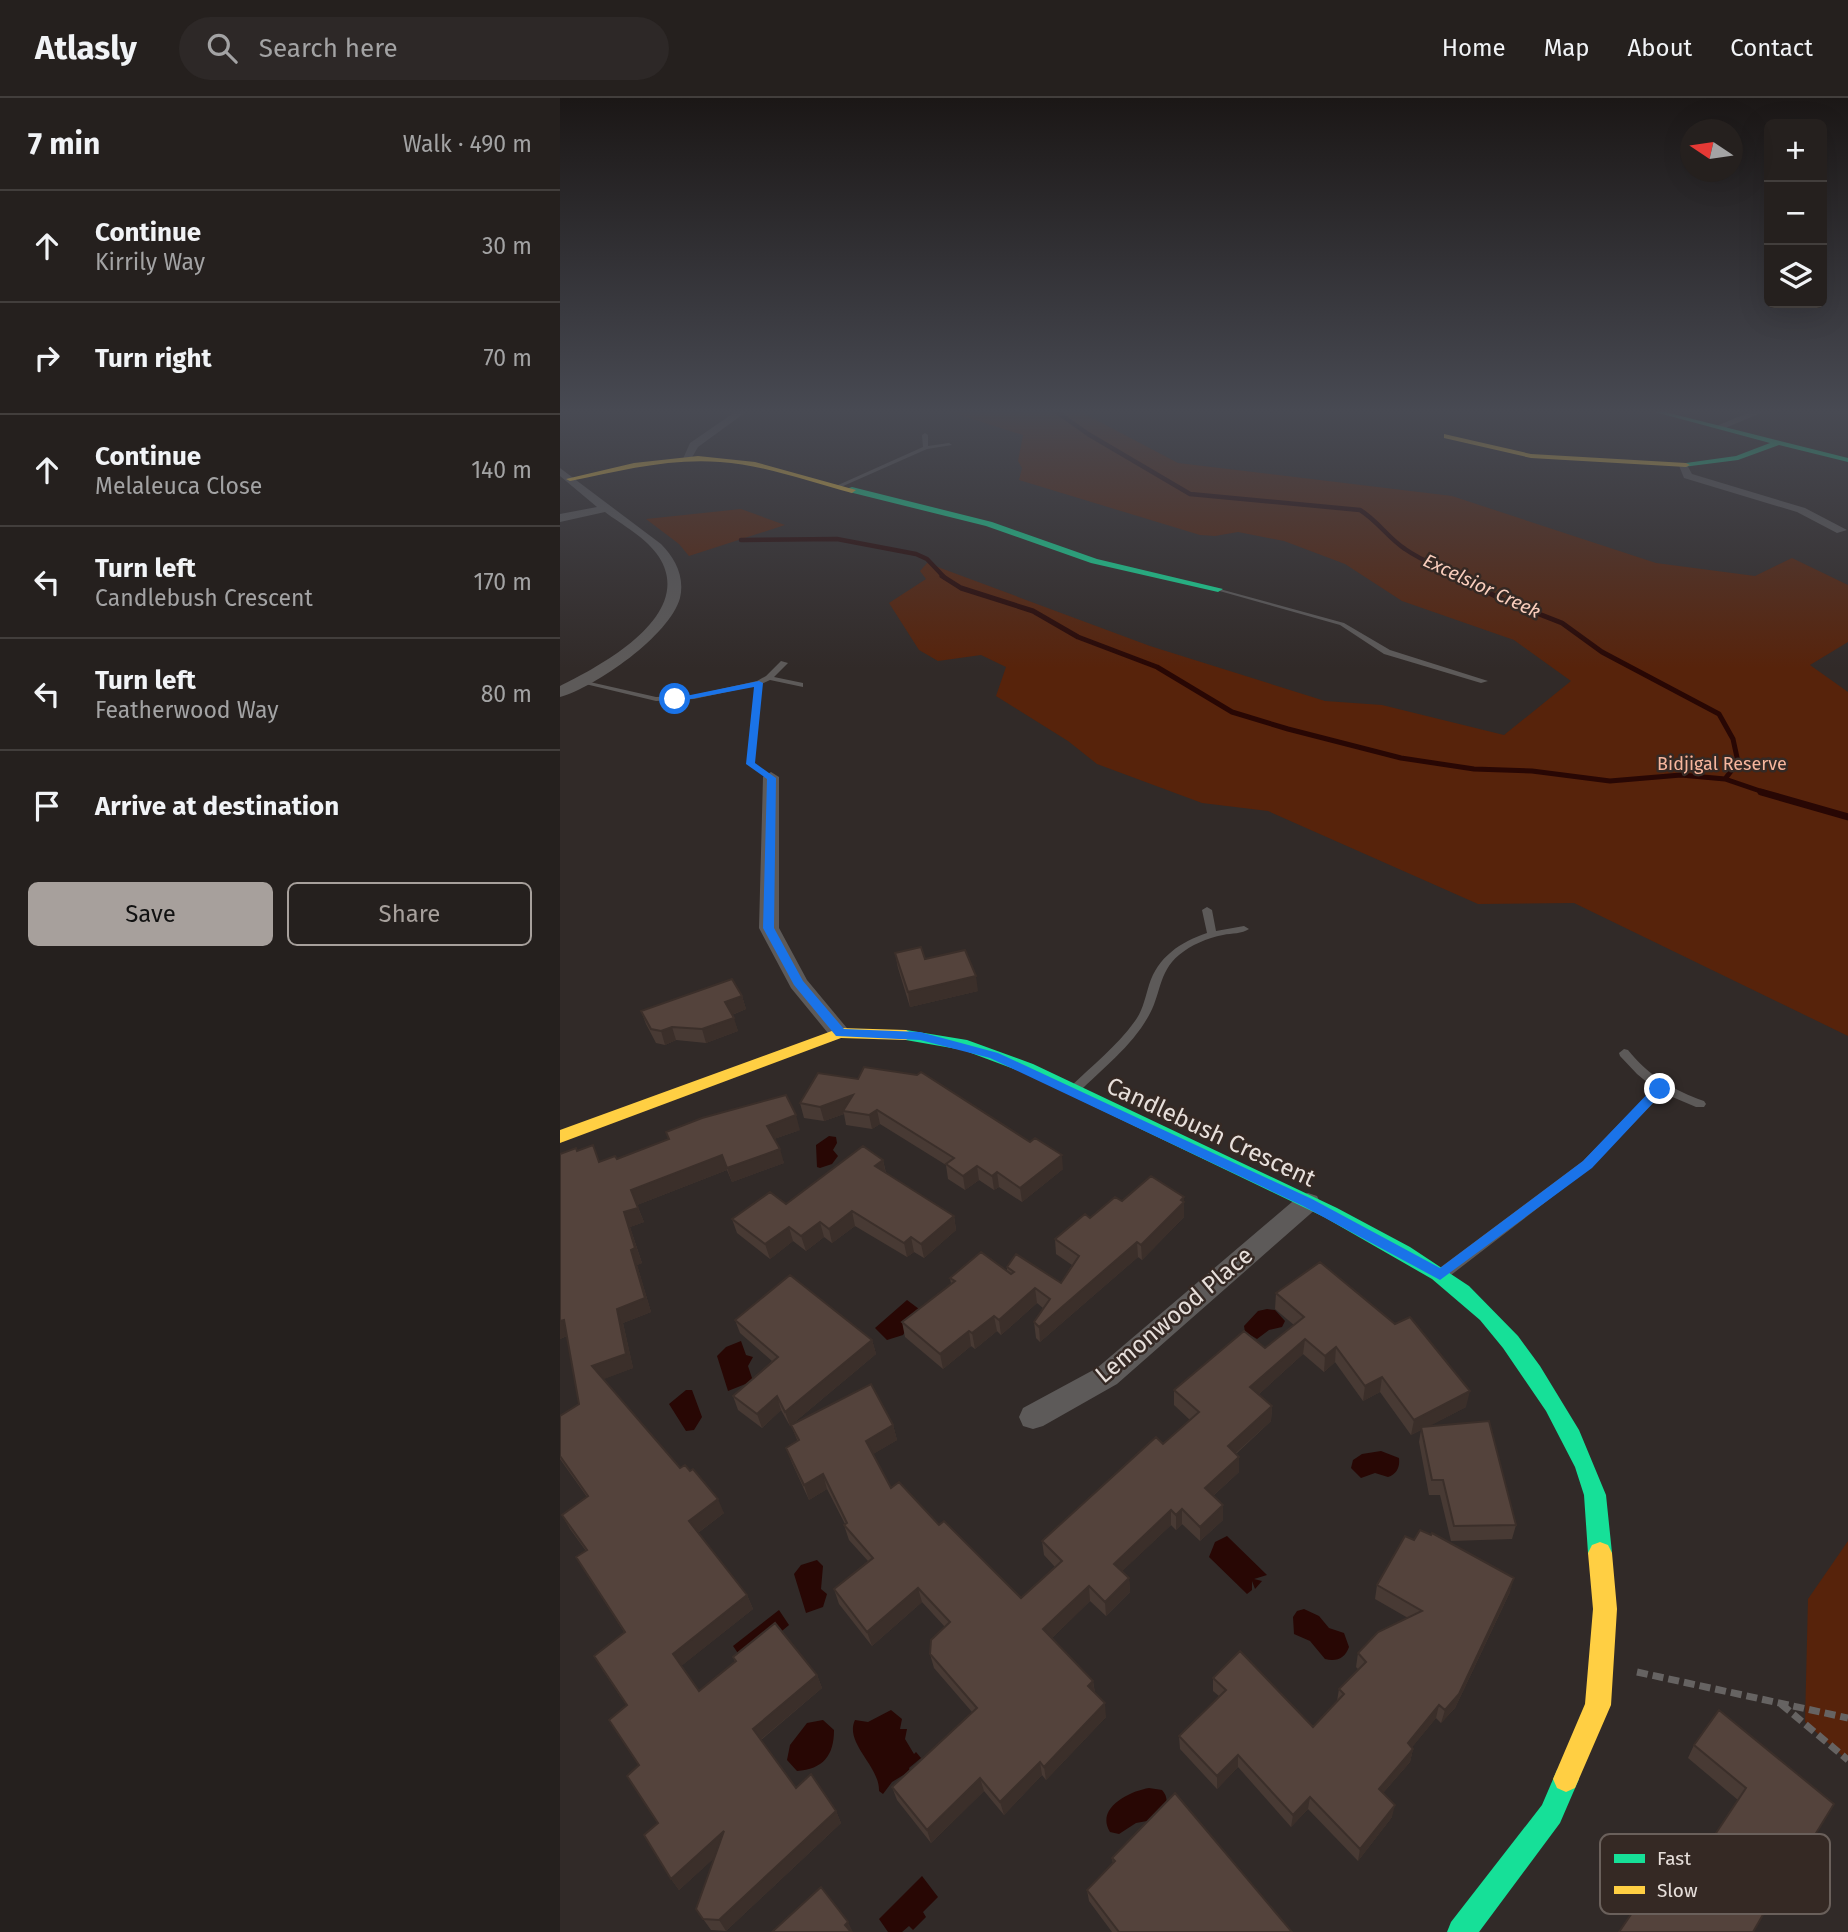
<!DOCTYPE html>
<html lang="en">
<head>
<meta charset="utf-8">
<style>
	body { margin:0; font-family:"Fira Sans",sans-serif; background:#2d2827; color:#f1f3f6 }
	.controls { position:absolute; right:21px; top:21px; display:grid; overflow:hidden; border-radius:10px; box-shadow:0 7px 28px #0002 }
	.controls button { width:63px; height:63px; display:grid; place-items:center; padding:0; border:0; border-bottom:2px solid #423e3c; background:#25201e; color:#f1f3f6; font:35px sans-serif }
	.compass { position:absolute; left:1120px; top:21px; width:63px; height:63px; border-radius:50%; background:#25201e; box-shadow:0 7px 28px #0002; rotate:283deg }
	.stop { position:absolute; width:21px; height:21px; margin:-16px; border:5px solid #1a73e8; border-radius:50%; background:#fff }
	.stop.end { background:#1a73e8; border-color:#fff; box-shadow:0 2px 7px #0008 }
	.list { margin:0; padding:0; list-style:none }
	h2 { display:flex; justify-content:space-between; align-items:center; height:91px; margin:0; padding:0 28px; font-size:30px }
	h2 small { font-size:23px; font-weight:400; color:#a3a3a4 }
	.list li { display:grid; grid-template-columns:46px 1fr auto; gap:21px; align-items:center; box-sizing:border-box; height:112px; padding:0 28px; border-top:2px solid #423e3c }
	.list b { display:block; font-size:26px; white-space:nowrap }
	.list p { margin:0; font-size:23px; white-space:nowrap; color:#a3a3a4 }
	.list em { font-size:23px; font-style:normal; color:#a3a3a4 }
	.actions { display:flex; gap:14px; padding:21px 28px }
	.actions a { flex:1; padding:16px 0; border:2px solid #a7a09c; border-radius:10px; text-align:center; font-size:24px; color:#a7a09c }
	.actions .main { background:#a7a09c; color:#111 }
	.icon { flex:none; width:38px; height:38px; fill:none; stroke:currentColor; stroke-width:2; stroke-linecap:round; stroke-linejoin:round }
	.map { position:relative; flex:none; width:1288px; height:1834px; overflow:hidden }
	header { display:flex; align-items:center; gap:42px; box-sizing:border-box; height:98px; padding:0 35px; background:#25201e; border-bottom:2px solid #423e3c }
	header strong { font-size:33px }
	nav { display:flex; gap:38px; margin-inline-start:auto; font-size:24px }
	.search { width:490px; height:63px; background:#2d2827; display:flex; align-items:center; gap:18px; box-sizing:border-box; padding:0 24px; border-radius:38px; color:#a3a3a4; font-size:26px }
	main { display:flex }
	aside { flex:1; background:#25201e }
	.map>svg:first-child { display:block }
	.green { fill:#57230b }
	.water { fill:#280704 }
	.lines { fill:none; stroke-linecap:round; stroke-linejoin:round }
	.stream-far2 { stroke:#280704; stroke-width:4.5 }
	.stream-far1 { stroke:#280704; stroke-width:5 }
	.stream { stroke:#280704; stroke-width:7 }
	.path-far1 { stroke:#666362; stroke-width:3.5; stroke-dasharray:5 2.5; stroke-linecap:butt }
	.path { stroke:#666362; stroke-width:7; stroke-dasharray:11 5; stroke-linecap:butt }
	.lane { fill:#5d5a59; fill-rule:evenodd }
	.street { fill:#5d5a59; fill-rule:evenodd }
	.fast { fill:#16e098; fill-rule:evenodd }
	.slow { fill:#ffcf43; fill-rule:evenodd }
	.wall { fill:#483a34 }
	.shaded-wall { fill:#3b2f2a }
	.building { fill:#54433c; stroke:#3b2f2a; stroke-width:2 }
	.route { fill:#1a73e8 }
	.labels { text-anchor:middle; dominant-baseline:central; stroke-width:5; stroke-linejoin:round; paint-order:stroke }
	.far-park-label { font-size:18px; fill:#f7b69d; stroke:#352924 }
	.far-water-label { font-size:19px; font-style:italic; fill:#facebd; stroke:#352924 }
	.near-street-label { font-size:24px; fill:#e7dfdb; stroke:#352924 }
	.key { fill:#352924; stroke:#6a605b; stroke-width:2 }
	.key-label { font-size:19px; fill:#e7dfdb }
</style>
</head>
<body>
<header>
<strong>Atlasly</strong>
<div class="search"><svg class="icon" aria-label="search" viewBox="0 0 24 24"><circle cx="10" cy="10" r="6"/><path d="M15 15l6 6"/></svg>Search here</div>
<nav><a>Home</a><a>Map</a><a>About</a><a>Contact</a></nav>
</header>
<main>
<aside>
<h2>7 min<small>Walk · 490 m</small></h2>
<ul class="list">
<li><svg class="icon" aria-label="ahead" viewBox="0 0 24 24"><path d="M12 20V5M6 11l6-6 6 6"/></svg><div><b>Continue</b><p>Kirrily Way</p></div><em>30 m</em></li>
<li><svg class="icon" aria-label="right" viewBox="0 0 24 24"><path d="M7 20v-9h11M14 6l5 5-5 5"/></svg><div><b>Turn right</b></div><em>70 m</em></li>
<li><svg class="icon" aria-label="ahead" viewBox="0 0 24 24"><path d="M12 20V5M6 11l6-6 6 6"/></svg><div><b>Continue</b><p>Melaleuca Close</p></div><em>140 m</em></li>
<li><svg class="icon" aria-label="left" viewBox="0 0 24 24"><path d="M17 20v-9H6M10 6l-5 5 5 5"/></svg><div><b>Turn left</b><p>Candlebush Crescent</p></div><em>170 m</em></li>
<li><svg class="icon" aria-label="left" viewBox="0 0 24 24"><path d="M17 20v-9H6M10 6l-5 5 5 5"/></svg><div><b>Turn left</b><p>Featherwood Way</p></div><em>80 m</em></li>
<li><svg class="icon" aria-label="arrive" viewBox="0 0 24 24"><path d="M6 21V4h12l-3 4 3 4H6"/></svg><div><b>Arrive at destination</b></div></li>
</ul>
<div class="actions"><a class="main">Save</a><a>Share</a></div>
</aside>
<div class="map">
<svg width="1288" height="1834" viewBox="0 0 1288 1834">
	<rect width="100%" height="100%" fill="#312a28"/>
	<path class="green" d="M390 314H521L618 365 892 398 1096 465 1195 478 1232 460 1288 487V544L1250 567 1288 594V938L1014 805 918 806 708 713 642 705 537 666 508 643 436 598 446 569 421 557 378 563 359 552 329 505 366 481 360 473 367 465 590 548 765 603 822 607 944 637 1011 583 954 542 842 503 785 466 724 443 678 434 655 438 640 437 459 382 462 370 458 363 463 337Z
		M181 411 225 427 129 458 119 446 86 421Z
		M1288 1443V1663L1245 1624 1248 1501Z"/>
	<path class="water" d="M269 1038 276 1039 277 1045 273 1052 278 1058 272 1066 260 1070 257 1069 256 1047Z
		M347 1202 359 1211 343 1237 327 1242 315 1230Z
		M707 1211 715 1212 725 1223 722 1229 709 1232 697 1241 685 1234 684 1228 698 1213Z
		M181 1243 186 1257 193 1259 188 1268 193 1283 168 1293 157 1258 166 1249Z
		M126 1292H132L142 1319 134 1332 126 1333 109 1306Z
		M821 1353 839 1360C840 1369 837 1376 828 1379L815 1375 801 1380 791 1370 793 1362 802 1356Z
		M667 1438 707 1477 694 1481 702 1483 695 1491 692 1483V1492L687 1496 649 1459 655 1444Z
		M257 1462 263 1468 261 1491 267 1496 263 1509 246 1515 234 1476 241 1467Z
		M744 1511 759 1518 769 1530 784 1535 789 1549C785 1560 777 1564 765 1561L750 1543 734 1536 733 1519 737 1513Z
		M219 1512 229 1527 190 1560 182 1561 173 1548Z
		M331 1612 342 1621 340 1631H347L345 1641 354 1656 356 1654 361 1660 349 1670 350 1673 332 1684 323 1696 319 1693C320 1668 284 1645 295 1622L308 1624Z
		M263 1622 274 1632C274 1658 263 1671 237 1673L227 1662 230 1647 247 1625Z
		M589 1690 602 1692C611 1702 605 1711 598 1721L576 1725 559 1736 550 1734C535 1710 570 1693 589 1690Z
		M362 1778 378 1799 363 1814 366 1819 353 1832 349 1828 342 1834H328L319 1821Z"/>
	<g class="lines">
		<path class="stream-far2" d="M497 314 528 336 630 396 800 412C818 423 828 440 845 451 862 463 882 470 899 479
			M181 442 277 441 356 456 367 461 384 479"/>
		<path class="stream-far1" d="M382 478 401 490 473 513 518 539 597 569 672 614 728 631 841 660 914 671 972 673 1050 683 1121 677 1165 681
			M896 478 943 502 1002 525 1042 554 1159 616 1173 641 1178 664 1165 681 1206 695"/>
		<path class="stream" d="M1201 694 1288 719"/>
		<path class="path-far1" d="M197 600 191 666 198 671"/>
		<path class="path" d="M1077 1574 1288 1620
			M1221 1606 1288 1662"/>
		<path class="lane" d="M365 335 368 337V348L389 345 392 347 367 351 281 389 276 388 363 349 362 337Z
			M656 490 784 525 830 552 928 583 921 585 824 556 780 527 656 492Z
			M221 563 228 565 214 579 243 585V589L210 582 199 587 134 601 96 603 17 584 21 582 96 599 134 597 197 583 206 578Z
			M647 809 652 812 656 833 684 828 689 831C682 836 672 835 663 837 647 840 631 847 619 857 598 874 601 898 588 919 571 949 542 971 518 995H510L508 992 510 989C532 968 557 948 575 923 583 912 585 900 589 887 598 859 620 844 647 835L642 812Z
			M1064 951 1068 952C1089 978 1113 992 1144 1003L1146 1006 1144 1009H1136L1103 995 1031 1069 891 1177 886 1178 881 1177 880 1173 881 1169 1023 1063 1094 990 1077 976 1060 958 1059 955Z"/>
		<path class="street" d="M175 314H186L138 349 130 363H122L130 345Z
			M1190 314H1203L1163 331 1154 329Z
			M1118 365H1126L1132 376 1245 410 1287 432 1277 435 1237 414 1124 380Z
			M0 370 101 446C115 460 125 479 120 500 110 537 36 589 0 599V588C42 567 136 517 99 459 87 440 62 427 45 414L0 424V416L37 409 0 378Z
			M211 674 219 679V830L247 882 291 935 288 940H272L231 890 199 830 203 679Z
			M748 1095 757 1098 760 1104 757 1110 557 1286 483 1328 473 1331 463 1328 459 1319 463 1310 537 1270 739 1098Z"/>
		<path class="fast" d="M1095 314H1105L1288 360V364L1219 347 1178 362 1123 369 1126 365 1176 358 1210 345Z
			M292 389 432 424 537 461 663 491 658 494 531 465 426 428 289 394V390Z
			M346 932 407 942 473 966 777 1110 850 1149 909 1188 958 1238 980 1268 1019 1332 1046 1397 1052 1455 1048 1463 1040 1466 1032 1463 1028 1455 1024 1397 1015 1369 986 1313 943 1250 920 1222 872 1181 764 1119 462 974 403 952 340 941 338 937 340 933Z
			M1006 1668 1015 1672 1019 1681 1000 1725 919 1834H887L891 1824 982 1707 997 1672Z"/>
		<path class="slow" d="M884 336 971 356 1126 365 1130 367 1126 369 971 360 884 340Z
			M138 358 195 364 296 392 292 395C249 384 205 367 160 364 110 360 59 373 10 383L6 381 74 365Z
			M280 930 346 932 354 937 346 942 281 940 0 1045V1032Z
			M1040 1444 1048 1447 1052 1455 1057 1511 1051 1607 1015 1690 1006 1694 997 1690 993 1681 1025 1606 1033 1511 1028 1455 1032 1447Z"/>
	</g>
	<path class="wall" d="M335 855 365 861 418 893 350 909 338 870Z
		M182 898 186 911 172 917 178 933 146 945 116 942 105 947 96 945 86 926 81 913Z
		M258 975 503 1071 462 1104 439 1089 434 1092 419 1082 405 1092 388 1081 386 1067 320 1026 312 1031 286 1027 284 1016 264 1023 244 1020 240 1005Z
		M240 1032 214 1041 224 1065 172 1084 167 1072 77 1107 84 1124 70 1129 82 1165 77 1167 91 1214 63 1225 73 1270 43 1281 120 1370 164 1415 138 1435 187 1497 193 1511 121 1568 139 1593 175 1564 173 1559 257 1577 262 1590 201 1642 236 1690 276 1713 281 1725 166 1833 151 1832 136 1811 154 1760 119 1792 111 1781 98 1725 79 1668 67 1608 42 1571 64 1534 16 1459 26 1453 10 1431 2 1417 27 1399 0 1361V1318L19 1306 7 1238 0 1241V1056L17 1053 40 1063Z
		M323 1062 326 1075 394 1118 396 1132 364 1160 354 1154 347 1159 295 1128 272 1145 264 1139 246 1153 233 1143 210 1161 177 1135 172 1121 226 1106Z
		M624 1099V1119L582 1162 578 1159 480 1244 476 1240 474 1224 483 1210 477 1205 441 1237 437 1233 415 1251 411 1248 383 1271 345 1239 342 1224 391 1186 390 1180 447 1173V1169L501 1185 512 1167 496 1156 495 1141 562 1103Z
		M716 1195 906 1309 869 1328 956 1427 952 1441 891 1443 880 1397H869L859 1344 861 1332 851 1337 820 1294 803 1303 775 1264 764 1274 743 1256 698 1297 712 1308 711 1323 676 1356 679 1374 653 1398 663 1422 640 1443 622 1426 616 1432 611 1427 562 1473 569 1480 570 1494 546 1518 530 1503 492 1540 533 1583 535 1595 546 1619 486 1682 482 1677 444 1717 424 1693 371 1745 337 1702 332 1689 412 1614 374 1570 370 1556 385 1529 362 1504 312 1548 279 1506 274 1491 308 1463 289 1442 284 1427 285 1426 267 1391 249 1402 232 1365 226 1350 238 1344 231 1327H333L337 1342 313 1356 331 1390 379 1427 461 1500 495 1469 484 1457 482 1443 603 1346 630 1322 614 1307V1292L705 1250 734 1227 715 1211Z
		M175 1222 312 1242 316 1256 230 1328 221 1312 202 1330 178 1312 173 1298 212 1263 180 1235Z
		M817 1487 950 1494 895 1610 881 1625 876 1620 852 1649 853 1651 850 1664 823 1695 832 1719 798 1763 748 1711 731 1729 678 1669 657 1691 620 1651 619 1638 659 1598 653 1593V1580L753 1629 777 1603 779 1591 799 1572 796 1569 798 1555 848 1520 815 1501Z
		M1134 1647 1274 1706 1213 1805 1205 1816 1204 1815 1193 1834 1134 1768 1178 1702 1128 1660Z
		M552 1760 732 1834H552L529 1803 527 1792 553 1766Z"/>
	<path class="shaded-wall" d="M416 878 418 893 350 909 348 894Z
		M182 898 186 911 169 918 165 904Z
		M174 920 178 933 146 945 142 931Z
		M112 929 116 942 105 947 101 933Z
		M293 997 283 1013 284 1016 264 1023 260 1009Z
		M317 1012 320 1026 312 1031 309 1017Z
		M236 1017 240 1032 211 1042 207 1028Z
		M220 1051 224 1065 172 1084 167 1070Z
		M162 1057 167 1072 77 1107 71 1092Z
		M502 1057 503 1071 462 1104 460 1090Z
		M323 1062 326 1077 315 1068Z
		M417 1068 419 1082 405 1092 403 1078Z
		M437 1074 439 1089 434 1092 432 1078Z
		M624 1099V1119L582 1162 581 1147Z
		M78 1110 84 1124 70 1129 82 1165 77 1167 91 1214 63 1225 73 1270 39 1283 32 1268 57 1211 71 1152 64 1114Z
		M292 1113 295 1128 272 1145 269 1131Z
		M394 1118 396 1132 364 1160 361 1146Z
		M260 1124 264 1139 246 1153 241 1138Z
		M229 1129 233 1143 210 1161 205 1146Z
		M351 1139 354 1154 347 1159 344 1145Z
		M577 1144 578 1159 480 1244 479 1229Z
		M475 1190 477 1205 441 1237 439 1222Z
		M434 1218 437 1233 415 1251 412 1235Z
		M4 1222 11 1236 0 1241V1223Z
		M409 1233 411 1248 383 1271 380 1256Z
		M745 1241 743 1256 689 1305 690 1289Z
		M312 1242 316 1256 230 1328 225 1314Z
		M776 1249 775 1264 764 1274 765 1258Z
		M822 1279 820 1294 803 1303 805 1288Z
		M910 1293 906 1309 862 1332 861 1329V1332L851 1337 854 1322Z
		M217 1298 221 1312 202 1330 197 1316Z
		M712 1308 711 1323 667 1363 668 1348Z
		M333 1327 337 1342 310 1358 306 1343Z
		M679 1359V1374L645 1405V1390Z
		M263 1376 267 1391 249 1402 244 1387Z
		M158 1401 164 1415 135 1437 129 1423Z
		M663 1407V1422L640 1443V1429Z
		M622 1411V1426L616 1432V1417Z
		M611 1412V1427L555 1480 554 1466Z
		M569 1480 570 1494 546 1518 545 1504Z
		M954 1480 950 1494 895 1610 881 1625 885 1612Z
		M529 1488 530 1503 486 1546 483 1531Z
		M358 1490 362 1504 312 1548 307 1534Z
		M187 1497 193 1511 120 1569 113 1556Z
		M257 1577 262 1590 199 1643 193 1631Z
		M533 1583 535 1597 528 1588Z
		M545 1605 546 1619 486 1682 484 1669Z
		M879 1607 876 1620 845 1658 848 1645Z
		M853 1651 850 1664 816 1703 819 1691Z
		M678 1657V1669L657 1691V1678Z
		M480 1664 482 1677 444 1717 440 1704Z
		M420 1680 424 1693 371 1745 367 1732Z
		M750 1699 748 1711 731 1729 733 1717Z
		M835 1707 832 1719 798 1763 800 1751Z
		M276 1713 281 1725 166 1833 159 1822Z
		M164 1733 171 1745 119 1792 111 1781Z
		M288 1824 293 1834H289L285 1827Z"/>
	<path class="building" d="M361 849 365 861 405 852 416 878 348 894 335 855Z
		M172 881 182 898 165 904 174 920 142 931 112 929 101 933 91 931 81 913Z
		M304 969 357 977 361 974 470 1044 475 1040 502 1057 460 1090 437 1074 432 1078 417 1068 403 1078 386 1066 394 1060 317 1012 309 1017 283 1013 293 997 260 1009 240 1005 258 975 298 981Z
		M226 997 236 1017 207 1028 220 1051 167 1070 162 1057 71 1092 78 1110 64 1114 75 1150 71 1152 85 1200 57 1211 66 1256 32 1268 120 1370 125 1367 130 1373 133 1371 158 1401 129 1423 187 1497 113 1556 139 1593 176 1563 173 1559 215 1525 257 1577 193 1631 236 1690 251 1676 276 1713 159 1822 143 1821 136 1811 164 1733 111 1781 84 1737 98 1725 67 1678 79 1667 49 1622 67 1607 34 1558 65 1534 16 1459 27 1452 2 1417 28 1398 0 1358V1318L19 1306 4 1222 0 1223V1056L16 1050 17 1053 33 1047 39 1064 55 1058 57 1061 109 1041 106 1034 142 1020Z
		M303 1048 323 1062 315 1068 394 1118 361 1146 351 1139 344 1145 292 1113 269 1131 260 1124 241 1138 229 1129 205 1146 172 1121 210 1094 226 1106Z
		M591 1078 624 1099 621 1102 624 1104 581 1147 577 1144 479 1229 474 1224 490 1201 475 1190 439 1222 434 1218 412 1235 409 1233 380 1256 342 1224 395 1183 390 1180 421 1154 451 1176 454 1174 447 1169 456 1156 501 1185 519 1158 495 1141 525 1116 530 1120 555 1099 562 1103Z
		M760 1164 835 1226 850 1219 910 1293 854 1322 822 1279 805 1288 776 1249 765 1258 745 1241 690 1289 712 1308 668 1348 679 1359 645 1390 663 1407 640 1429 622 1411 616 1417 611 1412 554 1466 569 1480 545 1504 529 1488 483 1531 533 1583 528 1588 545 1605 484 1669 480 1664 440 1704 420 1680 367 1732 332 1689 417 1610 370 1556 371 1542 390 1524 358 1490 307 1534 274 1491 313 1460 284 1427 287 1425 263 1376 244 1387 226 1350 239 1342 231 1327 311 1286 333 1327 306 1343 331 1390 339 1384 379 1427 384 1423 461 1500 502 1463 482 1443 596 1339 603 1346 639 1314 614 1292 684 1233 705 1250 744 1219 716 1195Z
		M230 1177 312 1242 225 1314 217 1298 197 1316 173 1298 218 1259 175 1222Z
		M929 1323 956 1427 894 1428 883 1382H872L861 1329Z
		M860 1432 871 1437 872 1435 954 1480 899 1596 885 1612 879 1607 848 1645 853 1651 819 1691 835 1707 800 1751 750 1699 733 1717 678 1657 657 1678 619 1638 666 1592 653 1580 680 1553 753 1629 784 1596 779 1591 806 1564 798 1555 818 1534 862 1513 817 1487 845 1438 854 1442Z
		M1159 1612 1274 1706 1213 1805 1211 1803 1193 1834H1059L1115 1752 1134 1768 1186 1690 1134 1647Z
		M615 1695 732 1834H559L527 1792 555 1763 552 1760Z
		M261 1789 288 1824 285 1827 291 1834H212Z"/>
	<linearGradient id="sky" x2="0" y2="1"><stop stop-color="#1b1716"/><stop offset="0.55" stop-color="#484a53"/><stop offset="1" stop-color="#484a53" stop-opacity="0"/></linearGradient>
	<rect width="1288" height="570" fill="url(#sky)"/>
	<path class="route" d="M199 583 203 585 195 665 216 680 214 830 243 883 284 931 360 934 438 955 752 1101 880 1170 1023 1063 1095 988 1106 991 1032 1070 880 1182 743 1108 430 960 360 942 276 938 234 887 203 830 207 681 186 666 194 589 115 604 111 601Z"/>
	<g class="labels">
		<g class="far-park-label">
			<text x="1162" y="666">Bidjigal Reserve</text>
		</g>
		<g class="far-water-label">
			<text transform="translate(922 488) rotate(25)">Excelsior Creek</text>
		</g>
		<g class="near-street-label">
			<text transform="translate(651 1034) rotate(25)">Candlebush Crescent</text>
			<text transform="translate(614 1217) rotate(-40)">Lemonwood Place</text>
		</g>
	</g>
	<rect x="1040" y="1736" width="230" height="80" rx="10" class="key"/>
	<rect x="1054" y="1756" width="31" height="9" fill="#16e098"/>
	<rect x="1054" y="1788" width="31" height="8" fill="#ffcf43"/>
	<g class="key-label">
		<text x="1097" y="1767">Fast</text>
		<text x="1097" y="1799">Slow</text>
	</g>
</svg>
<div class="controls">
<button>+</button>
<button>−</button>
<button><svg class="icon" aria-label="layers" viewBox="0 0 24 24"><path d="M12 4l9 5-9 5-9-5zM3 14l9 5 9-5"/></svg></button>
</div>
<svg class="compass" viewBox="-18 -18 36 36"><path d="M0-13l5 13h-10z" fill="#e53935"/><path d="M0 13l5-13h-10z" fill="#a3a3a4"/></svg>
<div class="stop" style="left:115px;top:601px"></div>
<div class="stop end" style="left:1100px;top:991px"></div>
</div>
</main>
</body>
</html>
